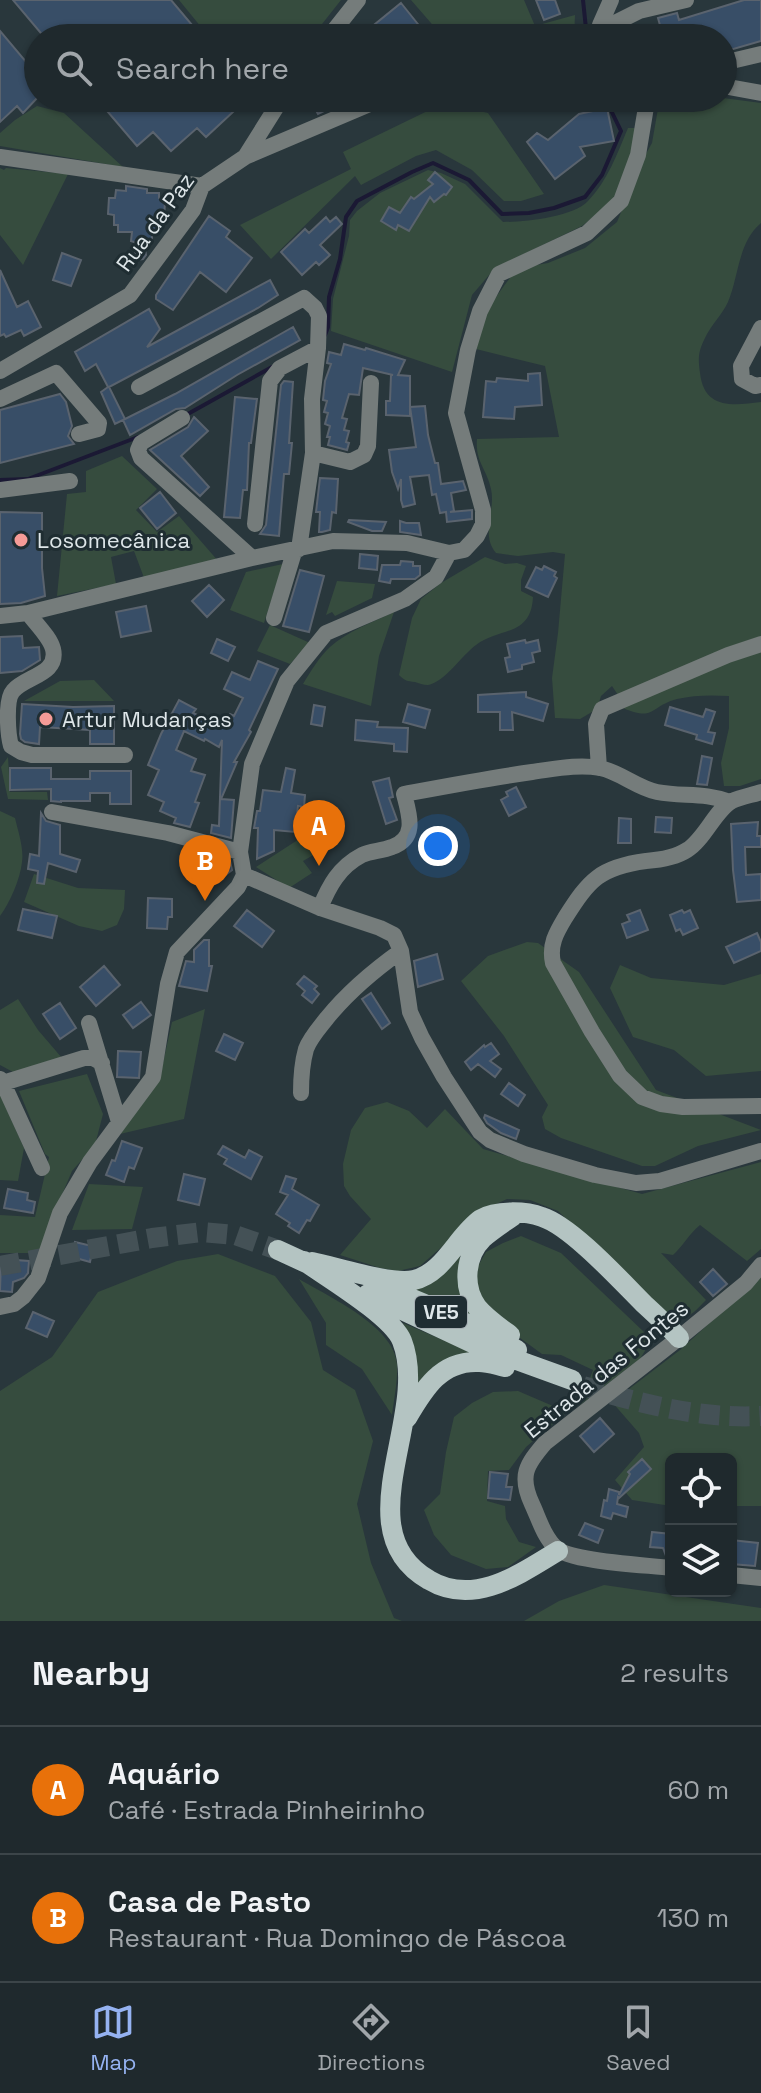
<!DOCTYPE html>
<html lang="en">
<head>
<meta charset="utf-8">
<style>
	body { margin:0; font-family:"Space Grotesk",sans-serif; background:#273135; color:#f1f3f6 }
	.controls { position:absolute; right:24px; bottom:24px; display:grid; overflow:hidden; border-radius:12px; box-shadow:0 2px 6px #0004 }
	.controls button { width:72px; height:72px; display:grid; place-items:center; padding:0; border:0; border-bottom:2px solid #3c4549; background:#1f292d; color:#f1f3f6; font:40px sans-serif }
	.you { position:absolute; left:438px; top:846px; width:28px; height:28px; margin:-20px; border:6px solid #fff; border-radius:50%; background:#1a73e8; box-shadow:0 0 0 12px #1a73e833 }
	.badge { display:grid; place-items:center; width:52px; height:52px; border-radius:50%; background:#95b2f1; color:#fff; font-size:26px; font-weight:700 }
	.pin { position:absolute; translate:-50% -66px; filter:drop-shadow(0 2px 4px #0008) }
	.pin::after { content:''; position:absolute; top:42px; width:28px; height:24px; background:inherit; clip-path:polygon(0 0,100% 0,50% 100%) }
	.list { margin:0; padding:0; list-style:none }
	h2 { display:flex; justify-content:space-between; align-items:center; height:104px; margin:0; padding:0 32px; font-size:34px }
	h2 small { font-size:26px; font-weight:400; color:#a1a6aa }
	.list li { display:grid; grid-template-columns:52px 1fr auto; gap:24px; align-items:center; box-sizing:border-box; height:128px; padding:0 32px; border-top:2px solid #3c4549 }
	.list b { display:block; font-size:30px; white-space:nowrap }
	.list p { margin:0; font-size:26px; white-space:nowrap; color:#a1a6aa }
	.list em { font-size:26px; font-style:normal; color:#a1a6aa }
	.icon { flex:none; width:44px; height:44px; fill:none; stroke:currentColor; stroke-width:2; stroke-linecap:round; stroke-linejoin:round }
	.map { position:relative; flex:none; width:761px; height:1621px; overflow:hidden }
	.search { position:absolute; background:#1f292d; box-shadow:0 2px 6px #0004; left:24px; right:24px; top:24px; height:88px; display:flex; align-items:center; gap:20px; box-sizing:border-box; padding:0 28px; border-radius:44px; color:#a1a6aa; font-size:30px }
	.sheet { height:360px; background:#1f292d }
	nav { display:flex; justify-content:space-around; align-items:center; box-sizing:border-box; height:112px; border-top:2px solid #3c4549; background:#1f292d; font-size:22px; color:#a1a6aa }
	nav a { display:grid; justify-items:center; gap:4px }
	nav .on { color:#95b2f1 }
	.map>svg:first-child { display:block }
	.green { fill:#364c3e }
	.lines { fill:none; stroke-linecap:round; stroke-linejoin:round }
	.stream { stroke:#1b1934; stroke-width:4 }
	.building { fill:#384e67; stroke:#5a636e; stroke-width:2 }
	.major-tunnel { stroke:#445156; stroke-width:20; stroke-dasharray:20 10; stroke-linecap:butt }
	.minor { stroke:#757c7b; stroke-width:16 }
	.major { stroke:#b4c4c2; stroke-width:20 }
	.poi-dot { fill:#f59b97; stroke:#1f2d32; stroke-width:3 }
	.labels { text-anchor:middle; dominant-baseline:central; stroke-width:6; stroke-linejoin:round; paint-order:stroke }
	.shield { fill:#1f2d32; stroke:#a5aeb2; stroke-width:2 }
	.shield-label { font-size:20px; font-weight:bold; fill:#dee6e9 }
	.street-label { font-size:22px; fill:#dee6e9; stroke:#1f2d32 }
	.poi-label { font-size:22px; fill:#dee6e9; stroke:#1f2d32; text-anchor:start }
</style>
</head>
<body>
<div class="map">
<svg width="761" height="1621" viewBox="0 0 761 1621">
	<rect width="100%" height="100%" fill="#29373c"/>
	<path class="green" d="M179 0H341L311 38H210Z
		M411 0H524L535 26 575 15 574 38H444Z
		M668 98H723L761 103V223C738 242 739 276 728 302 722 315 711 325 705 338 698 352 698 358 700 373 704 409 732 406 761 402V779L740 786H724L721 763 729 728V696C711 695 694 695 677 699 650 706 655 722 623 708L620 698 612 686 601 696 597 709 580 719 555 718 552 678 558 633 565 554 553 552 518 556 496 553C480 534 496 511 491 489 487 469 475 462 477 439L559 437 545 366 476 349C478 319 499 291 518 268L548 263 585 248 617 222 643 159 652 143 659 103Z
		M444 103 488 113 544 194 521 201H504L472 170 436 150 416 156 361 185 355 176 271 259 240 225 351 169 343 152Z
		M37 106 64 113 123 167 0 146V133L15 120Z
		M628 128H635L632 156 614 198 605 208 582 226 495 268 472 295 452 372 331 331 333 299 349 236 350 220 357 211 380 193 428 170 441 173 465 184 503 222C525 222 573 217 588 201 608 180 617 154 628 128Z
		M0 168 4 170 6 168 68 174 23 265 0 235Z
		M122 456 157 489 136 510 157 532 179 516 219 562 146 583 134 551 111 557 116 584 57 596 67 494 86 492V471Z
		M485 557 505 564 517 563 526 566 521 580V591L533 597C531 637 500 627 476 645 462 655 445 682 428 685 423 685 419 683 415 682 407 681 405 681 399 675L412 618 421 599 441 583Z
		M283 564 264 623 230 610 246 572Z
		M337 581 375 584 372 598 335 616 332 612 326 615Z
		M394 612 379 656 371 706 303 684C311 671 319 657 330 647 348 631 373 622 394 612Z
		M270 625 310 643 290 664 257 651Z
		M94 680 114 701H24L60 681Z
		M8 757 10 792H47L48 800 8 799 1 767Z
		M0 811 15 818C18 831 24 848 22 862 20 880 10 902 0 916Z
		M313 830 322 850 303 861 312 873 289 888 256 867Z
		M34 874 78 888 125 890 124 909 117 925 102 931 79 926 24 902Z
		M527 942 538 943 579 972 656 1090 761 1130 698 1146 655 1166H642L561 1138 545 1129 542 1117 548 1105 504 1036 461 981 488 956Z
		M620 965 651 978 724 985 761 974V1071L706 1076 674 1050 633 1037 610 988Z
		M18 999 38 1030 62 1058 13 1072 0 1065V1010Z
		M205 1009 184 1119 120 1134 160 1077 172 1022Z
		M87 1074 103 1114 95 1145 72 1171 50 1223 41 1253H0V1215L35 1217 49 1157 45 1154 19 1091Z
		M0 1094 24 1148 18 1181 0 1180Z
		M387 1102 409 1111 427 1128 445 1109 483 1149 642 1194 761 1162V1249L747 1261 700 1225C689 1234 683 1246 673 1255L661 1253 706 1300C689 1318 684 1323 661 1309L558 1211 530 1200 507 1199 485 1209 420 1266 398 1271 380 1268 340 1255 371 1219 350 1196 344 1186 343 1164 351 1130 365 1108Z
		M89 1184 143 1187 132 1229 72 1230Z
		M521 1236 561 1253 644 1332 646 1349 640 1359 580 1405 593 1370 561 1355 542 1354 491 1317 478 1301 476 1282 478 1266 486 1252 503 1243Z
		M460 1251 462 1294 478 1323 406 1292Z
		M218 1254 275 1276 311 1322 323 1370 355 1390 373 1441 357 1504 371 1563 394 1618 402 1621H0V1391L52 1357 98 1292 177 1261Z
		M761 1276V1506H731V1459H671V1506L632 1500 615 1480 644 1447 639 1433 612 1402 680 1350Z
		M299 1279C329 1297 394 1326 397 1364 398 1380 394 1399 392 1415L362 1369 326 1345V1323Z
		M403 1323 476 1354C443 1360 435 1359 416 1388 417 1359 415 1349 403 1323Z
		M518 1391 567 1412 526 1447 509 1470 488 1471 487 1501 505 1506 506 1519 519 1542 536 1547 508 1567 486 1569 451 1555 434 1535 424 1510 440 1494 446 1452 454 1417 472 1403 493 1392Z
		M604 1585 761 1608V1621H524L559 1601Z"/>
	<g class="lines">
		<path class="stream" d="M583 0 587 38
			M325 335 328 327 329 297 340 259 346 217 357 201 412 172 433 163 469 180 502 214 529 213 554 208 585 197 602 175 621 131 605 98
			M186 415 272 367
			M0 480 28 479 138 437"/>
	</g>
	<path class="building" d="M13 0H171L203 38H45Z
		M536 0H555L560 14 544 20Z
		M744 0H761V41L723 52V38H642L661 29 658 18 677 13 679 20Z
		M401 3 429 38H376L369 29Z
		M0 31 38 76V97L23 113 17 106 0 122Z
		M96 98H248L206 137 197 128 171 151 153 132 137 146Z
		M309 98H351L318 114Z
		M607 108 614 141 580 147 585 156 555 179 527 142 537 133 548 140 579 114Z
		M435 172 452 187 446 195 444 194 434 202 430 197 409 231 398 225 396 230 381 221 389 207 400 213 411 197 414 199 433 184 428 180Z
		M126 186 147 189V193H159V198L165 199 164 223H157V231H152V242H144L146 255 143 259 136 260 134 242 131 241 132 232H118V225H114V215L108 214 109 198H115L116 190 126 191Z
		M209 216 230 231 226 237 252 258 226 292 200 272 173 310 156 299V295Z
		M326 217 330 222 336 217 342 224 320 245 330 255 319 265 316 262 302 275 281 252 305 229 309 233Z
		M62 253 81 260 71 286 53 280Z
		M0 270 17 307 28 301 41 327 24 336 21 330 6 337 4 334 0 336Z
		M270 280 278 295 258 308 109 387 125 419 115 424 101 392 108 387 96 364 85 371 75 352 149 309 160 329 147 347Z
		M293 327 300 340 237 375 185 408 176 409 130 435 123 420 175 394Z
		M344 344 365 350 366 348 405 360 398 375 410 376V416L386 415V401H390L391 375H393L363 368 359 395 349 394 342 418 347 419 344 430 349 431 346 442 349 443 347 450 328 445 330 437H327L330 426 325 424 328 413 324 412 327 401 323 400 325 381 331 364 327 363 329 352 341 355Z
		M540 373 542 405 515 407 514 419 483 417 486 381 496 382 497 378 528 381V374Z
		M284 381 293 382 289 443H292L289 474H284L279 536 260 534 266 525 281 385Z
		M60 394 66 402 72 426 68 436 74 444 0 463V410Z
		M235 397 257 399 251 443H249L247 490H243L240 518 224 517Z
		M425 406 428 435 435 463H438L441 484 463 481 466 490 451 493 454 511 450 512 472 510V519L447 522 446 512 440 513 436 494 432 495 429 475 410 477 415 504 403 507 401 500V479L398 489 392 472 389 450 416 447 410 407Z
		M194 417 208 431 181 456 209 487 200 496 150 450 188 427Z
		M320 478 338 479 336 513 332 512 330 530 322 532H319L320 512H316Z
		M160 492 176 513 157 529 140 508Z
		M0 512 42 513V568L45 596 21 603 0 604Z
		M349 520 386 522 382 531H372L348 522Z
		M400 521 406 523H419L421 535 400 532Z
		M360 554 378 556 377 570 359 568Z
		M401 561 413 562V566H420V575L415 579H391L390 583 379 581 382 565H400Z
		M544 566 556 572 554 576 557 578 548 597 526 587 536 567 542 570Z
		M300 570 324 576 309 632 283 626Z
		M209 585 224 600 207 617 192 601Z
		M146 606 151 631 121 637 116 612Z
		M22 636 23 648 39 647 40 660 22 671 0 673V637Z
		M217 639 235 647 228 661 211 653Z
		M525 640 526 643 538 640 540 651 532 653 534 662 522 665V669L508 672 505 658 510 657 507 644Z
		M258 661 278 669 249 730 251 732 234 762H237L221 799 234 800 231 838 211 833 212 825 219 826 222 740 219 747 205 739 204 741 184 731 176 750 196 759 191 771 205 775 195 802 199 803 190 827 174 823 176 818 160 811 164 802 148 795 159 770 148 765 161 734 179 700 196 709 193 713 222 727 230 714 234 716 243 698 224 689 232 672 250 680Z
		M526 692V697L548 704 543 721 512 712 513 730H500V712H478V695Z
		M22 704 73 707 114 706V744H90V730L40 727 39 744 25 742 21 739 20 734Z
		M408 704 430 710 425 728 403 722Z
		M314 705 325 707 322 726 311 724Z
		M670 707 703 717 706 709 715 712 708 732 715 733 712 744 696 739 697 735 665 725Z
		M356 720 378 722 377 727 408 728 407 752 394 751V744L355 740Z
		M702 756 712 758 707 785 697 784Z
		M10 768H51V779H90V771H131V804H110V793H90V801H61V802L51 801V789L10 790Z
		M286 768 295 770 291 793 305 795 304 807 298 806 295 832 274 830V851L257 859 258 828H254L257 811H260L263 790 281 792Z
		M389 778 393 797 389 798 397 820 386 824 373 782Z
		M516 787 526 807 509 816 501 800 508 796 506 792Z
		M41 813 46 821 60 825V854L80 860 76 872 48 863 44 884 37 883 38 871 28 869 30 854 39 856Z
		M656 817 672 818 671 833 655 832Z
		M619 818 631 819V843H618Z
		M758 822 757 836H761V847H745L746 875 761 874V900L737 902 733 870 731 824Z
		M209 855 230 861 232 870 213 884 197 864Z
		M148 898 172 899V917H168L167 929 147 928Z
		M23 909 57 916 52 938 18 930Z
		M247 910 274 931 262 947 234 926Z
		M640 910 648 930 627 938 622 924 630 921 627 915Z
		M682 910 684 913 690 910 698 928 683 935 680 929 676 931 670 915Z
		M757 933 761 942V951L734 963 726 947Z
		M204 940H209V966H212L207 991 179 986 186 961 194 962V950Z
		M437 954 443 979 418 987 414 961Z
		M104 966 120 985 96 1006 80 987Z
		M304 976 317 986 314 989 319 994 312 1003 302 995 305 991 297 984Z
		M371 993 390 1023 382 1029 362 999Z
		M141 1002 151 1015 133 1028 123 1015Z
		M60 1003 76 1028 60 1039 43 1014Z
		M224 1034 243 1043 235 1060 216 1051Z
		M491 1043 499 1054 490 1061 501 1069 495 1077 478 1064 471 1070 465 1062 484 1045 485 1047Z
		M118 1051 141 1052 139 1078 117 1077Z
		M509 1083 525 1095 518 1106 501 1094Z
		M485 1115 519 1130 516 1139 501 1133 487 1123 484 1118Z
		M122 1141 142 1148 134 1169 129 1167 124 1182 106 1175 112 1160 115 1161Z
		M223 1146 245 1158 249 1150 262 1157 251 1179 224 1164 227 1159 218 1154Z
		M184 1174 205 1179 199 1205 178 1200Z
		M286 1176 296 1179 292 1189 319 1205 310 1221 307 1220 299 1233 288 1226 290 1223 276 1214 288 1195 280 1192Z
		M8 1189 28 1193 27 1200 35 1202 33 1213 4 1208Z
		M75 1242 96 1247 94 1257H91L90 1262 72 1257Z
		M1 1259 29 1261 28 1273 24 1278 13 1282 12 1292 0 1291Z
		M713 1269 727 1284 713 1296 700 1282Z
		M33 1312 54 1321 47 1337 26 1328Z
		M600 1418 614 1434 594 1452 580 1436Z
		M642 1459 651 1469 619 1498 618 1497 617 1504 628 1507 626 1517 613 1513 611 1519 601 1516 604 1500 607 1501 609 1489 619 1492V1495L630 1474 628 1472Z
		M490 1472 508 1474 506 1487H512L510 1500 488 1498Z
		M585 1523 603 1530 598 1543 579 1535Z
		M652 1532 671 1534V1557L666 1556 663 1548 650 1547Z
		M731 1540 758 1543 755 1566 731 1564Z"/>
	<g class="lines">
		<path class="major-tunnel" d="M0 1266 152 1238 202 1232 235 1235 278 1250
			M583 1386C641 1404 700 1419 761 1416"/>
		<path class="minor" d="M328 38 358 0
			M598 38 600 25 611 0
			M610 38 617 22 639 11 686 0
			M723 63 761 54
			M723 86 761 93
			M509 98 538 101 545 98
			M0 157 202 186
			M245 157 384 98
			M761 328 741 366 742 379 755 386 761 385
			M0 371 130 295 193 210 202 186 245 157 282 98
			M139 387 304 298 315 308 319 316 318 348 312 399 313 453 299 549
			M0 399 56 373 99 423 98 429 79 434
			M182 418 141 443 138 450 141 458 252 558
			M313 453 350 462 364 455 368 446 371 383
			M0 490 70 481
			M255 524 270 381 280 368 318 348
			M28 613C36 624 50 637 53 649 59 675 25 676 13 691 5 700 8 735 11 746L21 752 32 755H125
			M0 616 28 613 252 558 333 541 407 543 449 553 464 550 477 536 483 524V510L456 413 468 350 480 311 499 274 587 233 621 201 638 155 646 107 645 98
			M274 618 295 549
			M599 768 596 724 602 709 728 655 761 644
			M761 792C752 795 741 797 732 801 716 809 704 840 687 850 675 858 659 860 646 861 600 867 589 880 565 918 556 933 549 945 553 963L592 1032 620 1076 642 1097 661 1104 683 1107 761 1106
			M52 812 168 833 240 852
			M244 875 320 908 380 928 394 935 401 951 410 1012 422 1038 444 1077 472 1120 480 1132 490 1140 524 1154 595 1175 636 1183 660 1181 761 1151
			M244 875 240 852 252 764 287 681 326 633 405 599 436 577 449 553
			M320 908C329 886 339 867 362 855 371 851 382 851 392 847 418 838 409 814 404 794 447 786 489 778 532 772 555 769 578 764 600 768 620 772 637 788 657 792 683 797 704 792 730 802
			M89 1023 119 1122
			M0 1079 3 1083 84 1058H93L102 1063
			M3 1083 42 1168
			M301 1093C301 1079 302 1063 306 1049 310 1038 320 1027 327 1018 349 991 373 971 401 951
			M0 1307 14 1304 23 1297 38 1278 60 1213 90 1162 153 1077 168 984 177 952 238 887 244 875
			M671 1568C648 1565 570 1562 556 1548 544 1537 539 1519 532 1504 519 1476 526 1465 545 1443L679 1338 746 1283 761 1265
			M731 1575 761 1578"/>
		<path class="major" d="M278 1250 315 1267
			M304 1261C328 1278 392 1316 402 1341 431 1415 343 1531 429 1580 474 1607 520 1574 558 1551
			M312 1262C337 1267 391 1285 414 1280 444 1273 457 1236 481 1219 496 1210 526 1211 542 1217 571 1226 621 1281 644 1304 656 1315 668 1326 679 1338
			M376 1285C424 1302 472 1325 517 1350
			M368 1294 483 1348 572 1380
			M510 1335C499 1327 486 1318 477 1307 462 1286 465 1256 483 1238 492 1230 503 1223 513 1216
			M407 1418C424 1389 441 1360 479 1362 488 1362 496 1365 505 1367"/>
	</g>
	<g class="poi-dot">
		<circle cx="21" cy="540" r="8"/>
		<circle cx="46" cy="719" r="8"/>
	</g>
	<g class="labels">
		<rect class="shield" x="415" y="1296" width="52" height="32" rx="6"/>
		<g class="shield-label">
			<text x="441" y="1312">VE5</text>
		</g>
		<g class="street-label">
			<text transform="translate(155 222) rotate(-54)">Rua da Paz</text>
			<text transform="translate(606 1369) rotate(-39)">Estrada das Fontes</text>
		</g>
		<g class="poi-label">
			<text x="37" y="540">Losomecânica</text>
			<text x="62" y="719">Artur Mudanças</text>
		</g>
	</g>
</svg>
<div class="controls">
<button><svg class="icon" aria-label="locate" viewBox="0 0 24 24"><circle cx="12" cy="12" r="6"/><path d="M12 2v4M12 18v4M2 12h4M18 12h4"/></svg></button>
<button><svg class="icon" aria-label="layers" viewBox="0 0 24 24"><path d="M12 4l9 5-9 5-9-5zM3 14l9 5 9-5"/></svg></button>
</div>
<div class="you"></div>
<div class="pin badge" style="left:319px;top:866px;background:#e8710a">A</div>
<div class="pin badge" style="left:205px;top:901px;background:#e8710a">B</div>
<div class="search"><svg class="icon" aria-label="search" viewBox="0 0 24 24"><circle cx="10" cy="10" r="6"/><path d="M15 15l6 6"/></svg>Search here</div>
</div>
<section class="sheet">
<h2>Nearby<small>2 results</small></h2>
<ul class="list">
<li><span class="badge" style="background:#e8710a">A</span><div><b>Aquário</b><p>Café · Estrada Pinheirinho</p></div><em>60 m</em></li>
<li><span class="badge" style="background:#e8710a">B</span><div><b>Casa de Pasto</b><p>Restaurant · Rua Domingo de Páscoa</p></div><em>130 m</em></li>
</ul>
</section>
<nav>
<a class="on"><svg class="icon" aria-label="map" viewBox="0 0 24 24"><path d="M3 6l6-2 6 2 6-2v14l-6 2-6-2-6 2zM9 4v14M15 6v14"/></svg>Map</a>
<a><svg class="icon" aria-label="directions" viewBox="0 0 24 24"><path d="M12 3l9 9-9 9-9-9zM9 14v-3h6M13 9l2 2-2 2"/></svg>Directions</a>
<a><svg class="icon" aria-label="saved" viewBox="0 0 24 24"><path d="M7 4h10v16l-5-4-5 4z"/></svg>Saved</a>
</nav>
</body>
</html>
